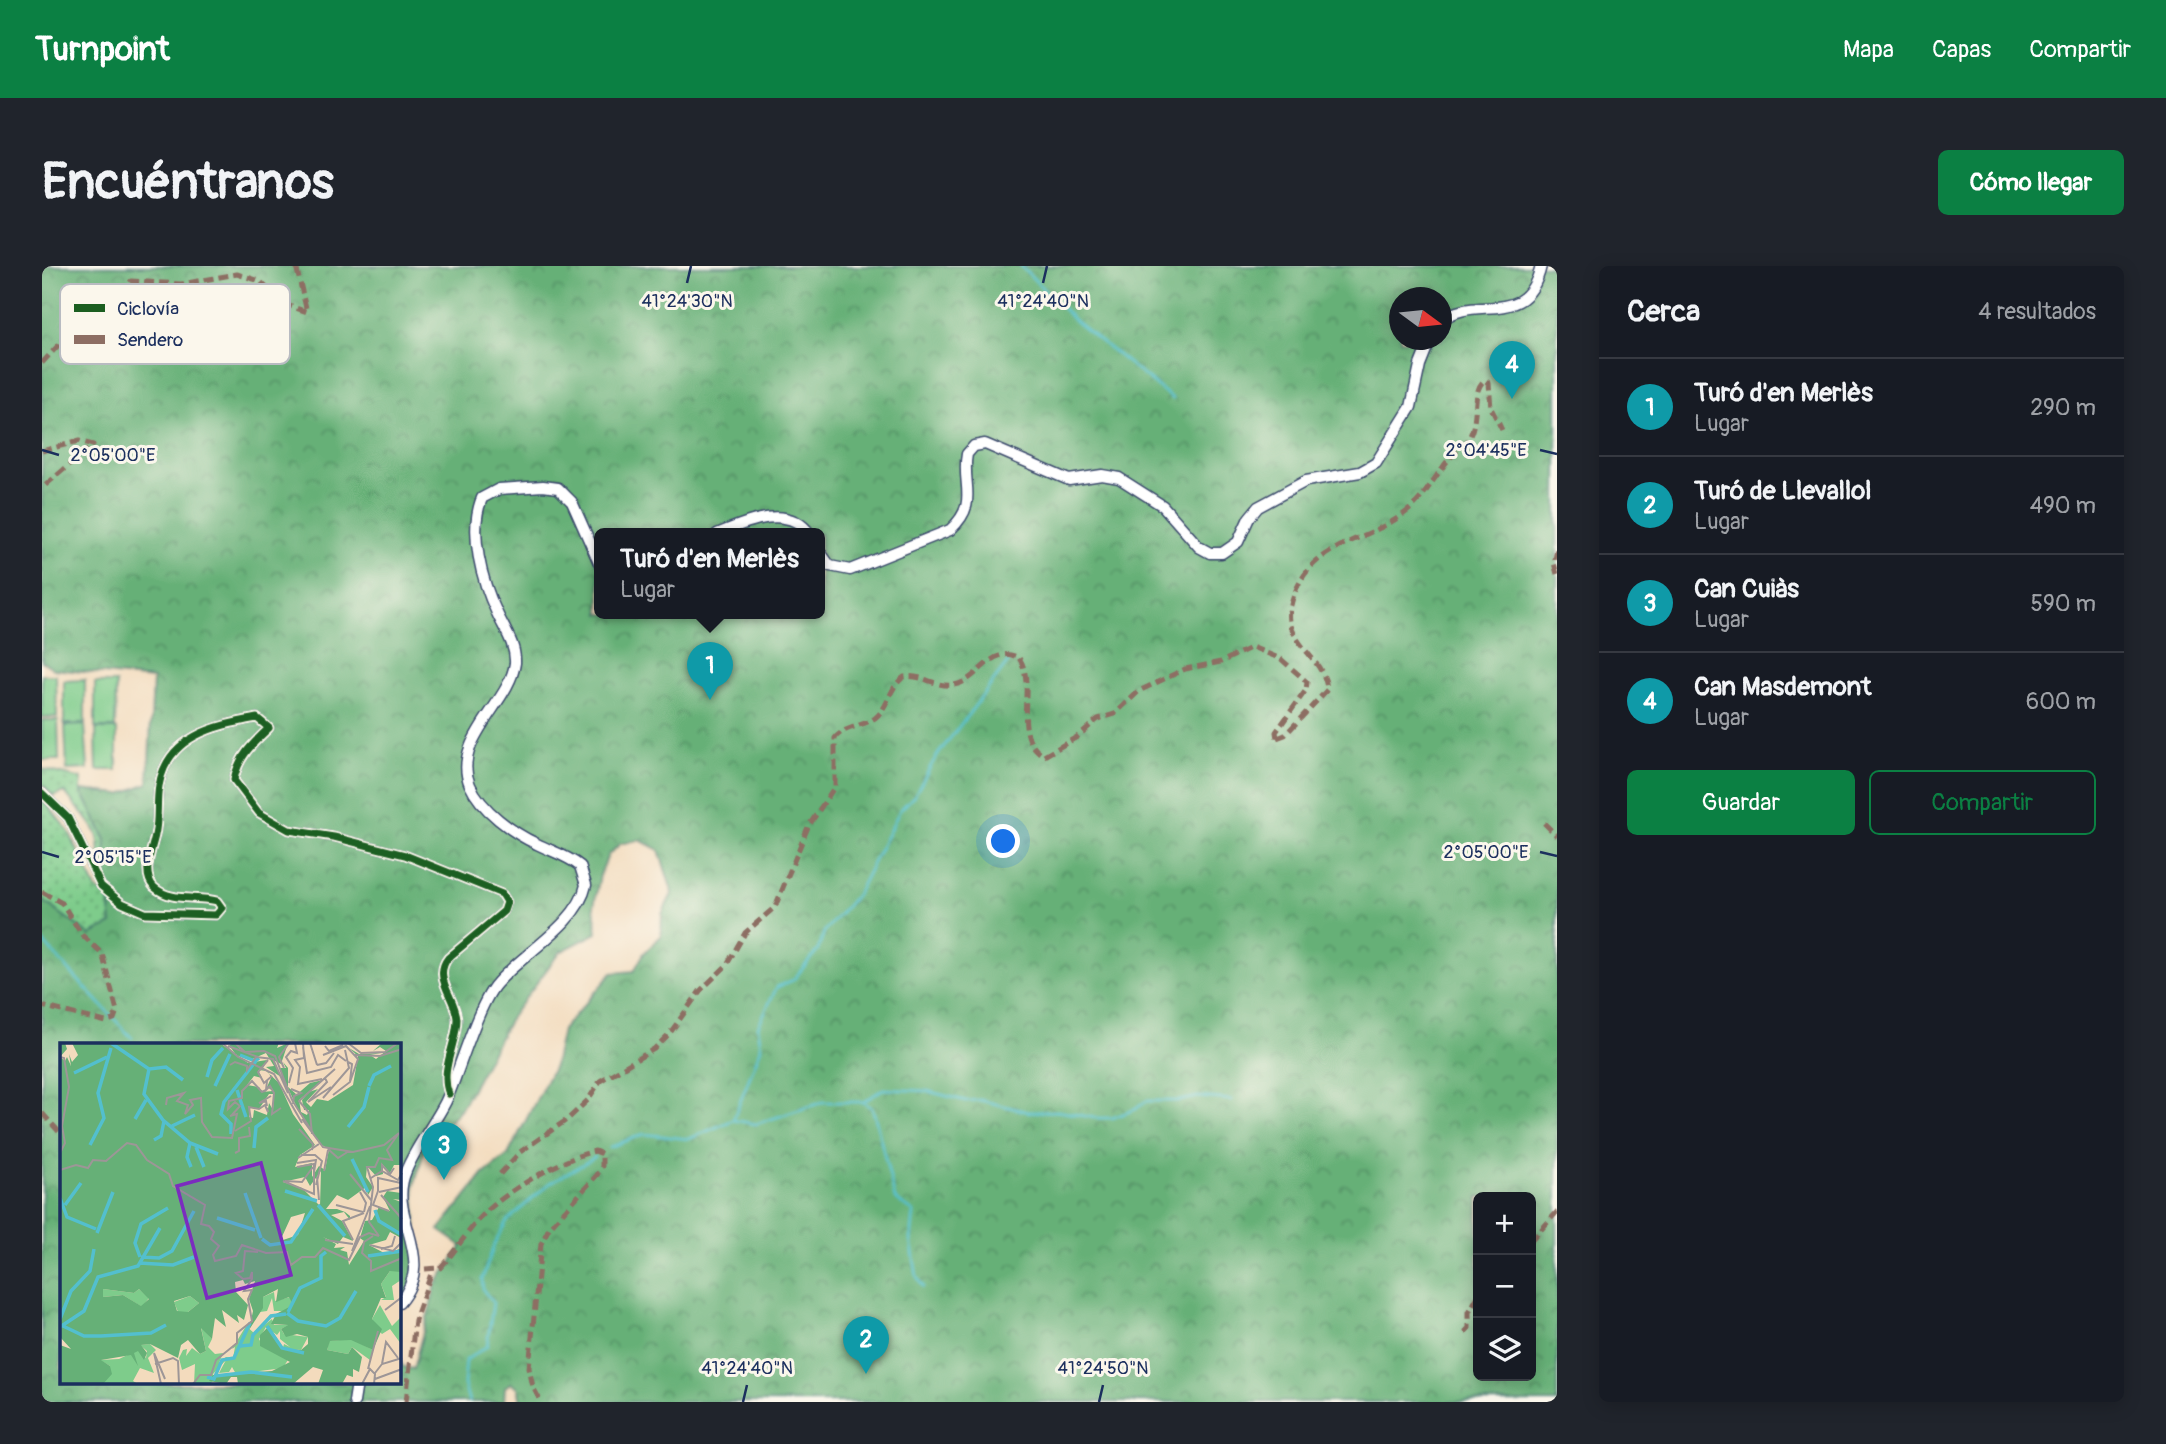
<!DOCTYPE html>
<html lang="es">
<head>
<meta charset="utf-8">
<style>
	body { margin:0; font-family:Pangolin,sans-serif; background:#20242c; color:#f1f3f6 }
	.controls { position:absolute; right:21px; bottom:21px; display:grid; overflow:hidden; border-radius:10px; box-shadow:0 4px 18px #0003 }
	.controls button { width:63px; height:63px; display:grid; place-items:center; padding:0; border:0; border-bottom:2px solid #363941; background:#171b24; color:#f1f3f6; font:35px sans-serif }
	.compass { position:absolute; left:1347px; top:21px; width:63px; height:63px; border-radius:50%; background:#171b24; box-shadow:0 4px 18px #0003; rotate:105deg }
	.you { position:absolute; left:962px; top:576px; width:24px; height:24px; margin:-18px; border:5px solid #fff; border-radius:50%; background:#1a73e8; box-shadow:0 0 0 10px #1a73e833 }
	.badge { display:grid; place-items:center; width:46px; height:46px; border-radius:50%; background:#0b8043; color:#fff; font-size:23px; font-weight:700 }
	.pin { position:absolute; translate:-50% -58px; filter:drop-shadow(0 2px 4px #0008) }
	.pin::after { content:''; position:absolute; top:37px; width:24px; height:21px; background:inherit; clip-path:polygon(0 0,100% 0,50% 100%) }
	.popup { position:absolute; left:552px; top:262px; width:231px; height:91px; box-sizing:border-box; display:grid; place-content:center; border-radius:10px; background:#171b24; filter:drop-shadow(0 2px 5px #0005); font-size:23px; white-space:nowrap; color:#9ea1a6 }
	.popup b { font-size:26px; color:#f1f3f6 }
	.popup::after { content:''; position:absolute; left:50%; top:100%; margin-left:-14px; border:14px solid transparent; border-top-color:#171b24 }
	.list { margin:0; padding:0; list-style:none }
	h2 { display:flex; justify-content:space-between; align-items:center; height:91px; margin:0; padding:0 28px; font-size:30px }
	h2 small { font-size:23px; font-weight:400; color:#9ea1a6 }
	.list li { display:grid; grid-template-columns:46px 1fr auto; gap:21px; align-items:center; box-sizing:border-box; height:98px; padding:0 28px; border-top:2px solid #363941 }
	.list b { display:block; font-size:26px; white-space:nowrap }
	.list p { margin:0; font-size:23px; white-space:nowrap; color:#9ea1a6 }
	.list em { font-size:23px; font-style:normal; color:#9ea1a6 }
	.actions { display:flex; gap:14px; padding:21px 28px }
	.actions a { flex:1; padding:16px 0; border:2px solid #0b8043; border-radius:10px; text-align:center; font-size:24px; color:#0b8043 }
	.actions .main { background:#0b8043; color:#fff }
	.icon { flex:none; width:38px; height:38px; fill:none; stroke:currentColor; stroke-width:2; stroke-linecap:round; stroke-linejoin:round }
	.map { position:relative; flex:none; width:1515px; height:1136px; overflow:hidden; border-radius:10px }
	header { display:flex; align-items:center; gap:42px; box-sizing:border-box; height:98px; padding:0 35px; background:#0b8043; color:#fff }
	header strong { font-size:33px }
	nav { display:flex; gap:38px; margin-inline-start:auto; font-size:24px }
	.intro { display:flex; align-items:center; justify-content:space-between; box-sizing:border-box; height:168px; padding:0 42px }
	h1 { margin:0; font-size:49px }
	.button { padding:18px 32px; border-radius:10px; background:#0b8043; color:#fff; font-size:24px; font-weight:700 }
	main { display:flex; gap:42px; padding:0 42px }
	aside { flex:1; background:#171b24; border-radius:10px; box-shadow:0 4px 18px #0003 }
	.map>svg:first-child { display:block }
	.green { fill:url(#green-dots); stroke:#4c7e74; stroke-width:2 }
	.forest { fill:url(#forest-crowns); stroke:#40706a; stroke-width:2; fill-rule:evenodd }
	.pitch { fill:#7ecc8b; stroke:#4c7e74; stroke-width:2 }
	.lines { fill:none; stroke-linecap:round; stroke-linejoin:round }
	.stream { stroke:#53bfce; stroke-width:2.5 }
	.minor-casing { stroke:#3b496c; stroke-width:11 }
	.major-casing { stroke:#3b496c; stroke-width:13 }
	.minor { stroke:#fff; stroke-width:8 }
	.major { stroke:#fff; stroke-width:10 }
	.quiet { stroke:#8d6e63; stroke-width:5; stroke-dasharray:10 5; stroke-linecap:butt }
	.cycleway-casing { stroke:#fbf7ec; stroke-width:11 }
	.cycleway { stroke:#1b5e20; stroke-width:7 }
	.ticks { fill:none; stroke:#1b2f5e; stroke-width:2.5 }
	.inset-river { fill:none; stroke:#53bfce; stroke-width:3.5 }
	.inset-road { fill:none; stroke:#9d9697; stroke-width:2 }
	.view { fill:#7b2cbf; fill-opacity:0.15; stroke:#7b2cbf; stroke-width:3.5 }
	.inset-edge { fill:none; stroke:#1b2f5e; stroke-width:3.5 }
	.key { fill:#fbf7ec; stroke:#b8bbc1; stroke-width:2 }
	.key-label { font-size:19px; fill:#1b2f5e }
	.ticks-label { font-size:18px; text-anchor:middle; fill:#1b2f5e; stroke:#fbf7ec; stroke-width:6; stroke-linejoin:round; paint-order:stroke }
</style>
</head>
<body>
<header>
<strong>Turnpoint</strong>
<nav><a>Mapa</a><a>Capas</a><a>Compartir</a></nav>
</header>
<div class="intro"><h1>Encuéntranos</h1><a class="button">Cómo llegar</a></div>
<main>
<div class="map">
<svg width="1515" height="1136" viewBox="0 0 1515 1136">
	<defs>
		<pattern id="green-dots" width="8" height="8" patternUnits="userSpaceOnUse" patternTransform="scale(1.75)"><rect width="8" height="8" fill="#7ecc8b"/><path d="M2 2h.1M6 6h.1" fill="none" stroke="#66a675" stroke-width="1.8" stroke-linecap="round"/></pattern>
		<pattern id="forest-crowns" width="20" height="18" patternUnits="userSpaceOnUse" patternTransform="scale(1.75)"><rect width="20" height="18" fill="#66b077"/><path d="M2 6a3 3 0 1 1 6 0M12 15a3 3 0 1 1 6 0" fill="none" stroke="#539065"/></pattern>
	</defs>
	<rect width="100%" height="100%" fill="#fbf7ec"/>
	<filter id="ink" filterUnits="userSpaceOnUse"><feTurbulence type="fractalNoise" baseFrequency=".0143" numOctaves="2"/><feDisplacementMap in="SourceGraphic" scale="14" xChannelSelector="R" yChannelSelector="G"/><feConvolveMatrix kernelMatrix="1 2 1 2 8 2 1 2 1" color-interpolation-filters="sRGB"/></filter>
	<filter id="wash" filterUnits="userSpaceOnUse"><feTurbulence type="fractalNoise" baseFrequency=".00686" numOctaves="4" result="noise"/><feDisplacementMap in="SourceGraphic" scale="28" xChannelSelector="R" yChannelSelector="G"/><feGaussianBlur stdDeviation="1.57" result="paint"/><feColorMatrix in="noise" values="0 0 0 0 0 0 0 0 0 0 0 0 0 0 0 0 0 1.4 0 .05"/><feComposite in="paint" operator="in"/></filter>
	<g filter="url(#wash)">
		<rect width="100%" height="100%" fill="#f3dbbd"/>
		<path class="green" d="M0 503 40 513 39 524 64 574 66 619C51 603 63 584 54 566 47 552 32 539 23 526L11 530 0 518Z
			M0 532 27 566 54 623 67 631 70 658 48 670 0 634Z"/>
		<path class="forest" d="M0 0H1515V1136H479L476 1121 469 1117 463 1121 462 1136H0V634L48 669 70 658 63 595 64 574 39 524 79 528 106 517 111 413 12 403 0 395ZM1358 32H1400V74H1358ZM558 268H778V348H558ZM598 574 617 584 629 622 630 628 620 648 619 670 602 687 592 705 570 707 520 764 512 800 466 889 442 908 397 964 420 980 394 1019 371 1103 361 1101 357 1093V1117H19V779H357V1042L370 1028 377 1009 372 920 382 885 420 841 469 751 518 686 555 667 552 640 558 609 566 589 578 578ZM1436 931H1489V1110H1436Z"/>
		<path class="pitch" d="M0 409H14L15 451H0Z
			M43 414V458H22V415Z
			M53 417H74L73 462H53Z
			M0 454H16L17 494H0Z
			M43 459 46 503 25 504 23 460Z
			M54 463H75V504H55Z"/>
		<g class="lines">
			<path class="stream" d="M979 0 1033 55 1131 133
				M0 675 90 772
				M821 836 830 842 833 851 853 933 872 946 869 974 875 1011 881 1021
				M691 854 719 782 716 760 735 721 751 714 776 684 782 666 815 628 858 544 872 530 894 491 967 395
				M568 881 602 868 647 873 691 854 714 858 781 836H821L841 823 885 825 924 835 938 834 987 846 1016 845 1053 852H1070L1094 843 1104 835H1137L1156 831 1190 834
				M427 1136 422 1118 424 1094 445 1080 451 1036 441 1024 440 1014 453 976 465 955 508 917 553 891"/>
		</g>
	</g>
	<g filter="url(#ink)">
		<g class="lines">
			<defs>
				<path id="minor" d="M0 527 26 552 59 620 80 637 103 647 174 649 180 642 175 635C154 629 130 637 112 621 99 608 110 584 113 569 117 553 114 536 117 520 125 470 172 460 215 452L227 462C211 477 196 491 192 514L217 547 247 564 292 571 363 589 460 628 465 636 462 645 406 692C390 712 414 732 415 753 415 778 397 804 407 828"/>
				<path id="major" d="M1400 54C1433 27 1484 64 1499 0
					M675 268C704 256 746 237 768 268
					M778 286 788 300 808 304 908 264C938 237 919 219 925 188L932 180 943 178 1027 214 1060 209 1077 212 1121 240 1157 281 1168 287H1180L1196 276 1207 252 1216 241 1264 215 1318 206 1334 197 1369 141 1378 99 1388 74
					M357 1037C397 990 344 952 364 905 374 880 392 859 404 835 417 806 436 738 455 717 480 688 536 658 544 619L538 600C526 590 509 585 495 578 471 567 439 544 428 519 409 475 468 437 473 397 474 378 462 363 455 347 440 316 426 265 440 232L457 223 501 220 516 222 530 236 558 299
					M312 1136 315 1117"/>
			</defs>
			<use href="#minor" class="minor-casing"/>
			<use href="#major" class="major-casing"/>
			<use href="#minor" class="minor"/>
			<use href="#major" class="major"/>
			<path class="quiet" d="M0 97 34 60 54 49 89 15 139 18 195 8 218 15 239 37 265 46 254 0
				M0 185 37 175 51 179 0 222
				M1515 284 1512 297 1515 308
				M1235 472 1243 469 1285 424C1284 392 1239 376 1249 339 1265 274 1325 279 1368 243 1382 231 1390 215 1401 201 1407 192 1415 185 1423 177 1440 159 1427 125 1443 114L1447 117 1449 142 1460 164
				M1502 557 1515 570
				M0 626 20 637 40 669 60 687 75 745 72 753 64 756 0 740
				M0 847 19 868
				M458 908 478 886 526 853 546 834 558 815 612 783 628 767 658 725 684 700 703 667 733 641 766 561 793 520V472C803 460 820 461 833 452 847 441 847 421 862 411 883 407 898 427 921 416 940 407 952 379 977 392 996 420 967 468 1002 490L1035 471 1056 453 1073 448 1097 425 1143 403 1179 396 1210 381 1239 393 1265 416 1264 424 1234 466 1235 472
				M1489 975 1515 946
				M383 1003 398 1002C413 986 424 967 439 951 463 925 519 893 553 885L560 888V900L555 909 507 962 499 978 487 1102 491 1121 499 1136
				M1423 1066 1427 1062V1046L1436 1030
				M364 1136 373 1054 390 1005"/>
			<defs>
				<path id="cycleway" d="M0 527 26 552 59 620 80 637 103 647 174 649 180 642 175 635C154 629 130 637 112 621 99 608 110 584 113 569 117 553 114 536 117 520 125 470 172 460 215 452L227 462C211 477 196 491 192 514L217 547 247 564 292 571 363 589 460 628 465 636 462 645 406 692C390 712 414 732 415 753 415 778 397 804 407 828"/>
			</defs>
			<use href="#cycleway" class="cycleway-casing"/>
			<use href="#cycleway" class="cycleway"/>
		</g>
	</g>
	<path class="ticks" d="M645 17 649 0M1001 17 1005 0M0 184 17 189M1498 184 1515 188M0 586 17 591M1498 586 1515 590M701 1136 705 1119M1057 1136 1061 1119"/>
	<g transform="translate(18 777)">
		<rect width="341" height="341" fill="#f3dbbd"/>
		<path d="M330 228H341V237L332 243 334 257H321L326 254 321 241ZM43 246 74 250 79 246 89 255 82 264 63 252 43 254ZM214 249 215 258 230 254 234 262 228 268H214L212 255 207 268 200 269 203 254ZM130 253 139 260 128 269H118L114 259ZM320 262 332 283 341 274V301L330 286 322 291 318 287 312 276ZM212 276 214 282H229L221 286 224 291 248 294 241 307 223 305 224 301 230 304 220 296V288L217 292 206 284 199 296 203 304 229 315 223 325 176 331 172 324 169 329 159 330 166 317 153 331 154 336 148 335 153 338 150 341H134L135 321 122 327 119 315 123 307 127 306 126 313 132 305 140 311 146 308 141 284 152 296 148 304 155 311 163 310 159 320 166 314 173 315 175 304 172 306 186 283 194 290ZM292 296 313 307 310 317 292 304 288 311 267 307 269 298ZM90 301 96 307 88 315 94 330 80 325 73 338 78 341H43L50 323 40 317 59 316 78 307 86 315 87 308 80 302Z" fill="#7ecc8b"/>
		<path d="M0 0H5L7 6 0 14 5 18 7 14 11 23 9 11 12 19 18 12 12 0H160L188 20 207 17 203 25 219 40 233 71 255 102 240 112 235 124 252 120V134L259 123 265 127 269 106 260 101 239 69 222 32 220 25H226L223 19 228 25V44L236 51 234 54 250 40 263 37 239 57 241 69 247 72 249 67H244L242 57 249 49 258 46 246 59 251 64 257 56 268 58 293 42 298 13 289 5 299 11 321 10 310 12 316 16 326 8 320 4 313 8 322 0H341L340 122H334L330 130 322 121 323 131 316 133 307 123 306 134 313 144 308 152 306 144 288 157 277 152 266 166H277L285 169 290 173V177L284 169 271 172 282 178 293 198 283 194 278 201 263 194 276 201 274 205 285 204 280 207 287 209 289 222 304 198 300 195 305 178 312 177 319 164 330 168 323 154 327 148 341 150V157L333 156 341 159V195L330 189 326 197 309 202 326 211 342 205 341 229 330 228 321 241 326 255H321L312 276 322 286 313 307 291 297 270 298 267 307 288 311 292 304 302 314 299 329 293 326V334L287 332 282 341H258L263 327 253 324 233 341H178L177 334H171L166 341 149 338 153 332 212 328 230 319 200 303V292L209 283 223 305 241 307 248 301V294L237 291 226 294 221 286 228 282 211 281 216 271 233 262 229 254 216 259 218 246 203 254V265L189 287 193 268 189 256 195 238 185 241 183 237 175 239 176 249 188 262 184 277 177 272 179 280 162 267 166 284 155 275 152 296 141 285 146 308 140 311 128 297 121 302 118 315 90 301 81 302 87 310 84 317 78 308 74 310 78 323 71 312 41 317 50 323 52 331 43 341H0V302L11 306 0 294ZM198 27 208 28 211 35 207 44 213 48 202 49 199 44 187 42 194 33 202 35ZM209 51H214L213 67 209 60 207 72 194 67 193 75 189 74V64L199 66ZM261 128 260 163 242 145 223 139 245 134 250 143ZM245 170 238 192 220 198 231 174ZM43 246 74 250 79 246 89 256 81 263 63 252 43 254ZM130 253 139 260 128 269 117 268 114 258ZM175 0 180 6 176 0H219L217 5 228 0 221 21 213 17 221 34 206 24 214 23 206 10 190 17 176 12 169 2Z" fill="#66b077" fill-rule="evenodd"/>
		<path class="inset-river" d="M51 0 89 26 84 51 103 77 130 100 158 111M180 12 195 18 199 15M89 26 106 24 123 37M14 30 47 14M147 34 152 17 163 5M155 43 170 11M309 43 314 32 331 23M177 47 186 74M75 76 86 57M112 83 135 72M288 84 304 64 309 44M171 91V81L161 71 164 59 196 18M94 97 101 93 104 78M130 100 127 114 131 124M30 102 44 75 38 50 51 5M136 104 144 124M194 105 196 84 208 75M292 116 308 149M225 148 257 158M185 150 201 195M0 155 7 174 36 186M5 162 21 140M258 162 285 193M315 167 319 178 342 192M157 175 195 187M37 190 53 149M202 196 210 202 231 199 253 166M308 213 342 208M80 214 75 200 81 181 108 165M81 214 99 215 112 208 134 168M79 220 113 222 134 214M228 269 240 245 261 235V213L266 209M227 270 238 278 266 283 280 275 296 248M0 276 11 248 30 228 34 206M3 283 24 293H41L91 290 106 282M207 283 222 305 244 310M0 284 24 268 38 234 78 223 100 185M180 303 191 302 193 292 211 273 226 271M155 333 191 329 232 334M147 334 154 336 162 317 174 315 190 280"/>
		<path class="inset-road" d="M162 0 178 14 214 31 242 80M175 0 185 9 204 8 215 13 232 57M243 0 244 15 235 17 240 24 238 41 262 36M250 0 257 22M288 0 301 10 325 9 338 0M168 3 198 14M265 3 269 8 283 2M243 4 247 30 271 24 278 12 286 18M263 12 286 3 298 16 290 39 273 52M295 12 320 13 342 6M0 14 4 15 9 44 2 83 5 100 0 110M196 14 213 16 228 50M208 17 198 29 204 40 212 33M288 19 292 21 290 38M170 22 175 19 187 23V27L196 14M257 22 266 20 274 10M224 25 219 14 229 0M265 35 267 39 248 59 271 44M207 38 206 47 210 43 214 50 212 71 221 65M229 40 233 25 226 14 231 8 237 10 235 0M231 46 241 50 234 53 233 61M263 55 289 25 285 7M232 57 253 90M106 62 107 55 124 50 117 58 128 62 125 71 133 62 130 57 141 55 142 79 152 94 172 95 177 71 170 73M207 63 206 58 199 60 211 53M171 73 180 63 175 59 168 66 169 58 182 55V48L192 38 202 49 206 47M242 76 263 104 293 109 324 102 339 90 327 107 332 117 319 115 315 124H307L313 144 309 179 319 193M239 86 253 101 252 107M175 88 191 78 189 64 199 66 205 62 208 69 207 65M252 91 250 71 239 58 275 26M268 106 278 115 289 108M175 110 179 108V95L190 93 189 84M241 112H255L262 118 256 142M238 115 259 101M237 120 256 117 254 129M0 127 16 122 28 125 33 117 46 118 67 100 76 102 87 117 109 131 113 143 145 162 141 181 149 183 154 189 151 196 159 203 153 212 155 218 176 213 182 202 206 210 227 209 231 222 242 214H255L263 205 289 217 300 194 309 190 319 193M264 128 268 107M322 128V122L330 131 334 125M290 131 311 157M257 134 259 157M311 135 322 128 338 137 342 130M223 138 254 151V121L237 124M225 138 242 139 253 124M318 148V135L341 140M318 148 313 162 329 168M300 149 306 160 304 169M319 149 342 144M321 152 342 176M276 162 303 169M313 193 304 199 302 210 311 218V228L342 215M265 197 293 201M293 197 283 178 304 170M310 202 333 208 342 199M321 206 332 203 335 193M292 208 310 163M325 267 342 254M94 310 101 341M94 310 105 336M95 321 113 315 118 318 119 341M322 321 326 299 338 315M308 326 318 288M315 330 322 321 342 315M315 336 342 326M133 341 140 332H151L156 317 177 300V290L192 278 188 256 192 247 184 248 192 236V229L190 235 183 236 176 230 183 228 185 208 198 209M302 341 310 326 315 331 314 341"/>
		<path class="view" d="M201 120 231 232 147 255 117 143Z"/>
		<rect width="341" height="341" class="inset-edge"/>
	</g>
	<rect x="18" y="18" width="230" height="80" rx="10" class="key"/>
	<rect x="32" y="38" width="31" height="8" fill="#1b5e20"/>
	<rect x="32" y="69" width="31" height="9" fill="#8d6e63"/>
	<g class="key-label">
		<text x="75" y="49">Ciclovía</text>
		<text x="75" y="80">Sendero</text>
	</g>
	<g class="ticks-label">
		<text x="645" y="41">41°24'30"N</text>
		<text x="1001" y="41">41°24'40"N</text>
		<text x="1444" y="190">2°04'45"E</text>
		<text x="71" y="195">2°05'00"E</text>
		<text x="1444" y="592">2°05'00"E</text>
		<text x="71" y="597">2°05'15"E</text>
		<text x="705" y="1108">41°24'40"N</text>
		<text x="1061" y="1108">41°24'50"N</text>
	</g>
</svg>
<div class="controls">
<button>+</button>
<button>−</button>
<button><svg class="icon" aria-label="layers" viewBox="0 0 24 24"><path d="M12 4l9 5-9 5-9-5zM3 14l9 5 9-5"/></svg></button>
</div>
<svg class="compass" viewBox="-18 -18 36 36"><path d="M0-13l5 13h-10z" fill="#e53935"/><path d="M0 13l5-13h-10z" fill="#9ea1a6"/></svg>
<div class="you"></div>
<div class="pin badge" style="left:668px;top:434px;background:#0f9aa8">1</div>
<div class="popup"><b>Turó d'en Merlès</b>Lugar</div>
<div class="pin badge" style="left:824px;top:1108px;background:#0f9aa8">2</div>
<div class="pin badge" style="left:402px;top:914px;background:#0f9aa8">3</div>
<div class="pin badge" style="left:1470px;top:133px;background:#0f9aa8">4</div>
</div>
<aside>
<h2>Cerca<small>4 resultados</small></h2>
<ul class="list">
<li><span class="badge" style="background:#0f9aa8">1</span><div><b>Turó d'en Merlès</b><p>Lugar</p></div><em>290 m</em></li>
<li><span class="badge" style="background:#0f9aa8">2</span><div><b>Turó de Llevallol</b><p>Lugar</p></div><em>490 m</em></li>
<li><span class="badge" style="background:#0f9aa8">3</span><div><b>Can Cuiàs</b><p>Lugar</p></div><em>590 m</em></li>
<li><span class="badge" style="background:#0f9aa8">4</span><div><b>Can Masdemont</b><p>Lugar</p></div><em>600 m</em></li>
</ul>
<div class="actions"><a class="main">Guardar</a><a>Compartir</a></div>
</aside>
</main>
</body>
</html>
